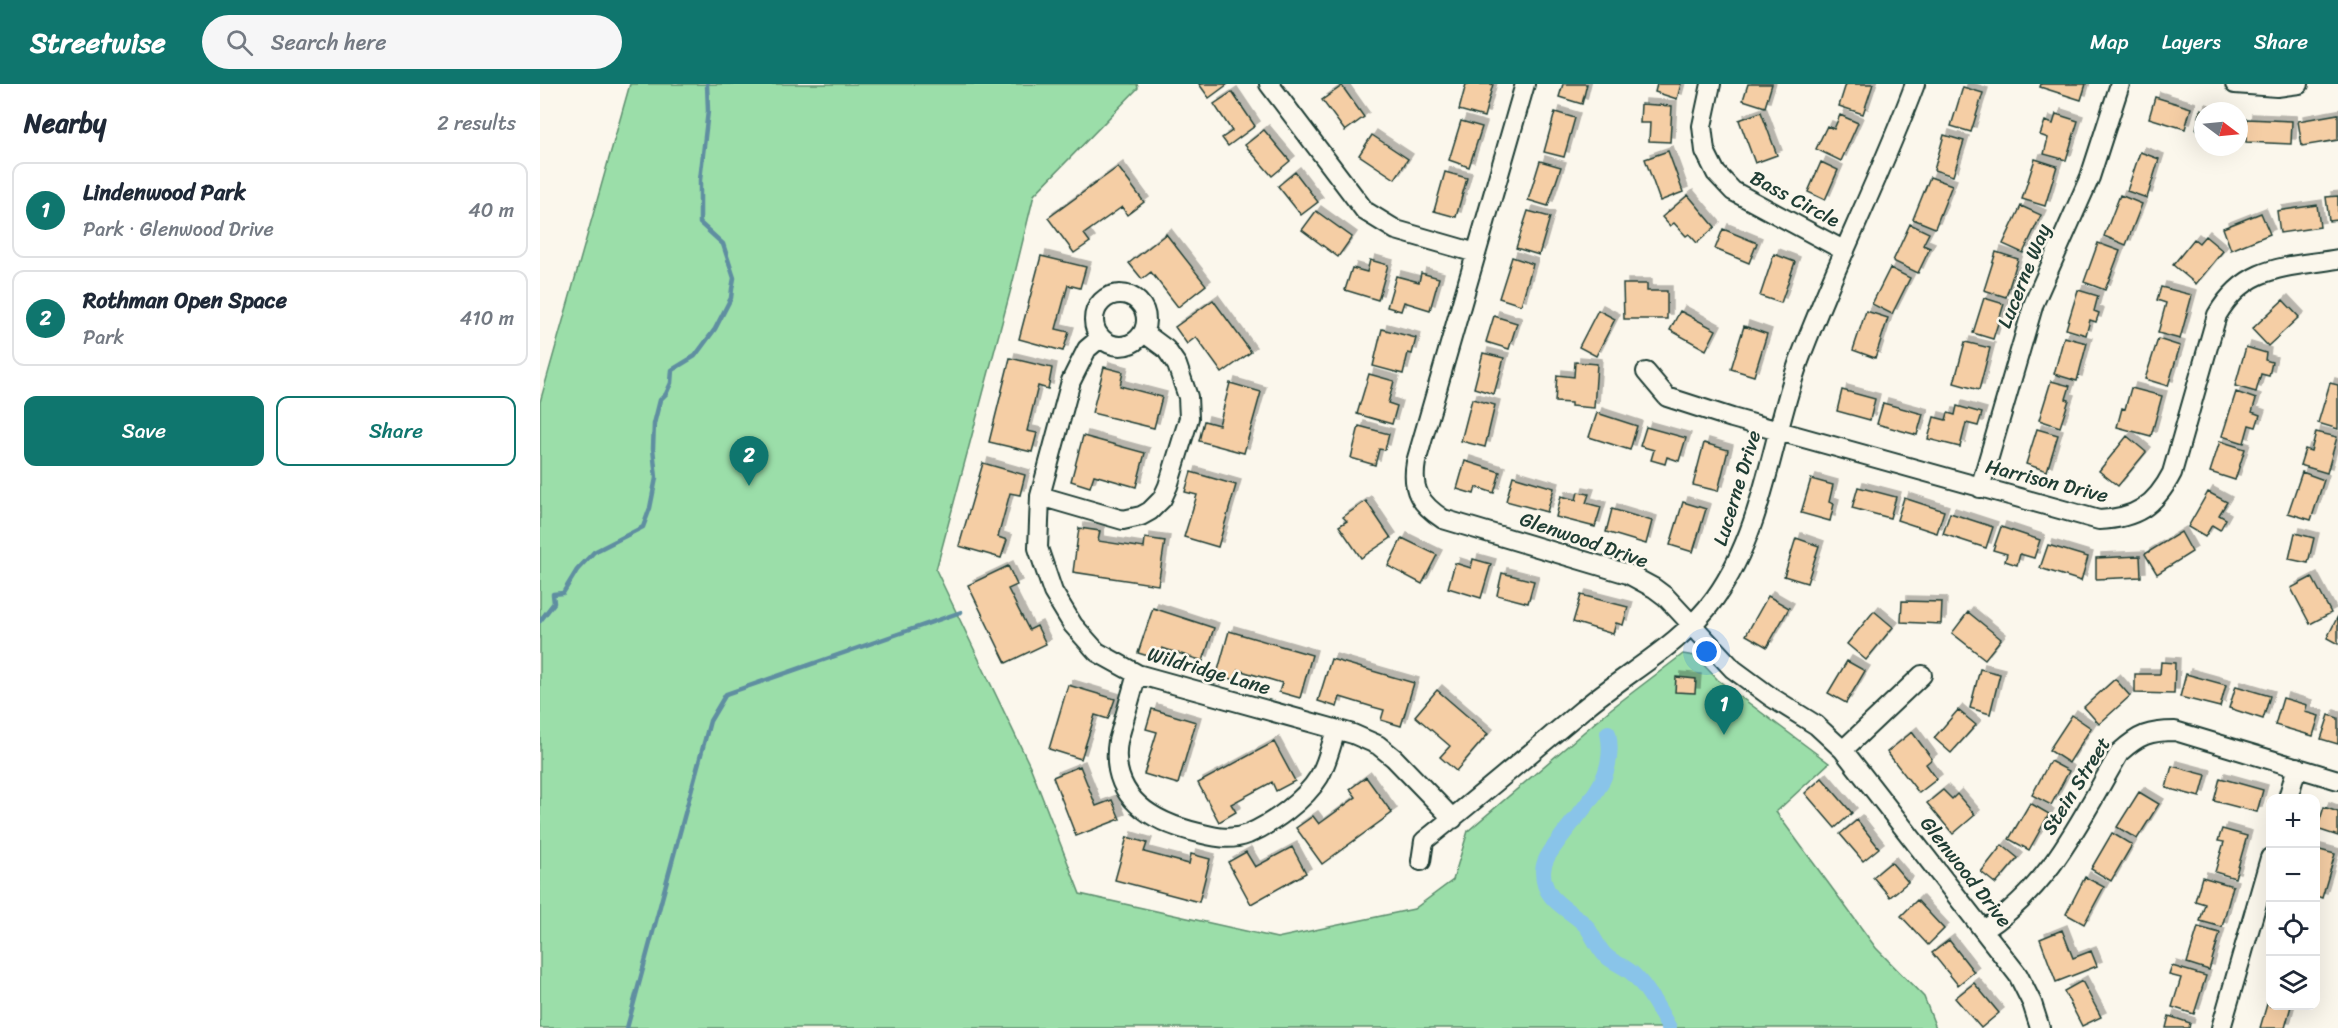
<!DOCTYPE html>
<html lang="en">
<head>
<meta charset="utf-8">
<style>
	body { margin:0; font-family:Sriracha,sans-serif; background:#f6f6f7; color:#1f2937 }
	.controls { position:absolute; right:18px; bottom:18px; display:grid; overflow:hidden; border-radius:12px; box-shadow:0 6px 24px #0002 }
	.controls button { width:54px; height:54px; display:grid; place-items:center; padding:0; border:0; border-bottom:2px solid #e0e1e3; background:#fff; color:#1f2937; font:30px sans-serif }
	.compass { position:absolute; left:1654px; top:18px; width:54px; height:54px; border-radius:50%; background:#fff; box-shadow:0 6px 24px #0002; rotate:106deg }
	.you { position:absolute; left:1167px; top:568px; width:21px; height:21px; margin:-15px; border:4px solid #fff; border-radius:50%; background:#1a73e8; box-shadow:0 0 0 9px #1a73e833 }
	.badge { display:grid; place-items:center; width:39px; height:39px; border-radius:50%; background:#0f766e; color:#fff; font-size:20px; font-weight:700 }
	.pin { position:absolute; translate:-50% -50px; filter:drop-shadow(0 2px 3px #0008) }
	.pin::after { content:''; position:absolute; top:32px; width:21px; height:18px; background:inherit; clip-path:polygon(0 0,100% 0,50% 100%) }
	.list { margin:0; padding:0; list-style:none }
	h2 { display:flex; justify-content:space-between; align-items:center; height:78px; margin:0; padding:0 24px; font-size:26px }
	h2 small { font-size:20px; font-weight:400; color:#747a83 }
	.list li { display:grid; grid-template-columns:39px 1fr auto; gap:18px; align-items:center; box-sizing:border-box; height:96px; margin:0 12px 12px; padding:0 12px; border:2px solid #e0e1e3; border-radius:12px }
	.list b { display:block; font-size:22px; white-space:nowrap }
	.list p { margin:0; font-size:20px; white-space:nowrap; color:#747a83 }
	.list em { font-size:20px; font-style:normal; color:#747a83 }
	.actions { display:flex; gap:12px; padding:18px 24px }
	.actions a { flex:1; padding:14px 0; border:2px solid #0f766e; border-radius:12px; text-align:center; font-size:21px; color:#0f766e }
	.actions .main { background:#0f766e; color:#fff }
	.icon { flex:none; width:33px; height:33px; fill:none; stroke:currentColor; stroke-width:2; stroke-linecap:round; stroke-linejoin:round }
	.map { position:relative; flex:none; width:1798px; height:944px; overflow:hidden }
	header { display:flex; align-items:center; gap:36px; box-sizing:border-box; height:84px; padding:0 30px; background:#0f766e; color:#fff }
	header strong { font-size:28px }
	nav { display:flex; gap:33px; margin-inline-start:auto; font-size:21px }
	.search { width:420px; height:54px; background:#f6f6f7; display:flex; align-items:center; gap:15px; box-sizing:border-box; padding:0 21px; border-radius:33px; color:#747a83; font-size:22px }
	main { display:flex }
	aside { flex:1; background:#fff }
	.map>svg:first-child { display:block }
	.green { fill:#9bdea9; stroke:#5d8e6e; stroke-width:1.5 }
	.lines { fill:none; stroke-linecap:round; stroke-linejoin:round }
	.stream { stroke:#5f8ea1; stroke-width:4.5 }
	.canal { stroke:#89c4e9; stroke-width:16 }
	.building { fill:#f5cea5; stroke:#1f3d34; stroke-width:1.5; filter:url(#shadow) }
	.minor-casing { stroke:#1f3d34; stroke-width:22 }
	.minor { stroke:#fbf7ec; stroke-width:18 }
	.labels { text-anchor:middle; dominant-baseline:central; stroke-width:5; stroke-linejoin:round; paint-order:stroke }
	.street-label { font-size:20px; fill:#1f3d34; stroke:#fbf7ec }
</style>
</head>
<body>
<header>
<strong>Streetwise</strong>
<div class="search"><svg class="icon" aria-label="search" viewBox="0 0 24 24"><circle cx="10" cy="10" r="6"/><path d="M15 15l6 6"/></svg>Search here</div>
<nav><a>Map</a><a>Layers</a><a>Share</a></nav>
</header>
<main>
<aside>
<h2>Nearby<small>2 results</small></h2>
<ul class="list">
<li><span class="badge">1</span><div><b>Lindenwood Park</b><p>Park · Glenwood Drive</p></div><em>40 m</em></li>
<li><span class="badge">2</span><div><b>Rothman Open Space</b><p>Park</p></div><em>410 m</em></li>
</ul>
<div class="actions"><a class="main">Save</a><a>Share</a></div>
</aside>
<div class="map">
<svg width="1798" height="944" viewBox="0 0 1798 944">
	<defs>
		<filter id="shadow"><feDropShadow dx="5" dy="-5" stdDeviation="0" flood-color="#0004"/></filter>
	</defs>
	<rect width="100%" height="100%" fill="#fbf7ec"/>
	<filter id="ink" filterUnits="userSpaceOnUse"><feTurbulence type="fractalNoise" baseFrequency=".0167" numOctaves="2"/><feDisplacementMap in="SourceGraphic" scale="12" xChannelSelector="R" yChannelSelector="G"/><feConvolveMatrix kernelMatrix="1 2 1 2 8 2 1 2 1" color-interpolation-filters="sRGB"/></filter>
	<g filter="url(#ink)">
		<path class="green" d="M90 0H597L598 4 494 111 472 201 396 486 490 682 540 810 737 854 874 825 913 796 928 747 1072 624 1143 570 1155 572 1178 596 1289 679 1236 728 1336 864 1384 913 1396 944H0V318Z"/>
		<g class="lines">
			<path class="stream" d="M0 537 14 519 13 510 23 509 37 486 54 468 103 443 110 424 116 394 113 364 114 340 120 316 126 310 131 299 132 286 155 272 175 245 191 214 192 205 194 194 183 160 160 139V96L168 27 167 0
				M87 944 170 637 186 610 421 528"/>
			<path class="canal" d="M1068 649C1078 696 1043 722 1019 756 1012 766 1003 776 1003 788 1003 819 1032 825 1047 843 1053 852 1057 862 1064 870 1072 879 1086 882 1094 891 1109 906 1119 926 1129 944"/>
		</g>
		<path class="building" d="M659 0H688L669 14Z
			M926 0H953L944 33 919 26Z
			M1023 0H1047L1042 20 1019 13Z
			M1117 0H1141L1137 15 1115 8Z
			M1208 0H1232L1225 23 1203 16Z
			M1306 0H1333L1323 30 1299 22Z
			M1501 0H1546L1541 16 1500 3Z
			M802 2 824 33 805 47 782 16Z
			M1423 3 1443 9 1431 48 1411 42Z
			M692 8 715 42 688 62 682 54 692 47 674 20Z
			M1615 13 1651 24 1645 45 1609 34Z
			M1101 20 1132 22 1130 58 1109 57 1110 39H1100Z
			M1661 25 1668 27H1663V48L1656 46Z
			M1015 28 1035 34 1024 73 1004 68Z
			M1221 28 1237 71 1215 79 1199 36Z
			M1516 30 1538 37 1526 76 1504 70 1508 54 1500 51 1505 37 1513 40Z
			M1798 30V56L1762 62 1758 37Z
			M1300 31 1318 39 1301 77 1276 65 1287 42 1294 45Z
			M1707 35 1752 37 1751 60 1706 58Z
			M921 37 942 43 929 83 909 76Z
			M724 46 750 77 732 92 705 61Z
			M832 51 868 75 855 95 819 71Z
			M1404 51 1424 57 1413 92 1394 86Z
			M1128 67 1143 108 1120 117 1105 75Z
			M1600 68 1619 75 1607 114 1587 107Z
			M1495 75 1517 82 1505 122 1482 115Z
			M1000 77 1021 83 1008 122 988 116Z
			M1281 78 1298 86 1285 116 1268 108Z
			M578 83 604 118 587 131 582 123 544 150 550 158 534 169 508 134Z
			M755 88 778 118 761 131 738 102Z
			M905 88 927 94 916 133 894 127Z
			M1390 93 1412 101 1395 144 1373 135Z
			M1148 111 1175 143 1157 159 1149 150 1146 152 1134 139 1130 142 1122 133Z
			M1580 111 1602 120 1586 161 1564 152Z
			M1798 112V136L1789 137 1786 113Z
			M1777 121 1780 143 1740 149 1737 127Z
			M1481 122 1501 131 1483 169 1463 160Z
			M776 127 812 153 798 173 762 146Z
			M988 127 1010 133 999 171 976 164Z
			M1721 129 1730 150 1691 166 1683 144Z
			M1370 140 1389 149 1383 161 1390 164 1378 189 1353 177Z
			M1183 145 1217 159 1209 179 1175 165Z
			M626 150 666 201 638 223 611 188 602 195 589 179Z
			M1665 152 1683 167 1656 200 1633 181 1654 155 1659 159Z
			M1558 159 1580 167 1565 206 1544 198Z
			M1456 168 1478 175 1466 213 1444 206Z
			M1234 170 1255 178 1241 219 1220 212Z
			M501 172 546 183 540 204 528 201 516 245 529 248 523 267 479 255Z
			M972 173 993 180 981 221 959 214Z
			M830 176 848 181 838 216 805 206 812 184 827 188Z
			M1350 184 1370 194 1352 230 1332 220Z
			M881 189 899 194 890 226 864 218 861 227 847 223 856 192 879 198Z
			M1083 200H1107V207H1127V235H1084Z
			M1621 203 1652 211 1640 255 1618 249 1626 219 1617 216Z
			M1538 206 1558 212 1554 227 1559 229 1556 238 1550 236 1546 251 1526 245Z
			M1444 214 1464 220 1453 255 1433 249Z
			M673 216 711 268 682 289 656 253 647 260 635 243Z
			M1743 216 1759 233 1728 262 1712 245Z
			M1058 226 1075 235 1056 272 1039 263Z
			M1140 227 1176 246 1166 266 1130 246Z
			M1326 227 1348 234 1335 274 1313 266Z
			M954 232 977 239 969 265 946 258Z
			M1204 242 1227 250 1214 292 1191 285Z
			M842 245 876 254 872 270 868 269 863 290 833 282Z
			M1524 253 1547 259 1537 297 1514 290Z
			M1618 255 1640 262 1628 302 1605 295Z
			M1425 258 1450 264 1439 306 1414 299Z
			M1706 263 1726 269 1725 276 1732 278 1729 292 1721 290 1716 308 1695 302Z
			M943 269 964 274 954 310 934 304Z
			M470 274 512 284 508 305 498 302 487 347 497 349 492 368 449 358Z
			M1035 278 1057 280 1054 324 1031 322V319L1015 318 1017 291 1034 293Z
			M564 283 583 288 580 302 622 313 614 344 552 329Z
			M829 290 854 297 848 319 857 322 852 340 817 330Z
			M1511 297 1530 302 1526 315 1529 316 1520 343 1499 336Z
			M690 299 721 308 704 369 659 357 664 337 679 341Z
			M1790 299 1798 301V345L1778 339Z
			M1591 304 1622 312 1611 352 1577 343 1582 324 1585 325Z
			M1302 306 1335 315 1330 336 1297 327Z
			M1696 308 1716 315 1712 328 1720 331 1716 343 1709 341 1704 359 1682 352Z
			M932 315 955 321 945 363 921 357Z
			M1343 319 1383 330 1377 351 1337 340Z
			M1417 322 1442 329 1438 342 1426 339 1420 363 1388 355 1394 333 1406 336 1408 329 1415 331Z
			M1057 329 1097 342 1090 366 1049 353Z
			M819 342 849 350 845 366 839 365 835 381 811 374Z
			M1106 343 1146 354 1139 377 1127 373 1125 380 1111 376 1114 366 1100 362Z
			M1497 345 1518 351 1507 387 1486 380Z
			M1776 348 1797 353 1787 389 1760 381 1765 365 1771 367Z
			M543 352 605 369 596 403 554 391 550 403 531 397Z
			M1587 352 1606 368 1578 402 1559 387Z
			M1680 357 1705 365 1695 396 1670 388Z
			M1164 359 1188 366 1178 407 1153 401Z
			M925 377 960 388 954 409 936 403 934 410 917 405Z
			M443 379 485 391 480 411 470 409 458 453 467 456 461 474 419 462Z
			M651 388 696 401 678 463 644 453 657 411 645 408Z
			M1762 388 1784 396 1771 436 1748 429Z
			M973 392 1014 404 1007 428 966 417Z
			M1271 395 1293 401 1289 418 1294 420 1290 437 1261 429Z
			M1318 403 1356 413 1350 434 1312 424Z
			M1038 408 1049 410 1046 419 1061 423 1055 443 1016 433 1021 412 1036 416Z
			M1668 408 1687 418 1679 431 1686 435 1680 446 1672 441 1665 453 1648 443Z
			M1364 414 1404 427 1397 449 1357 436Z
			M826 417 851 454 821 474 799 442 807 437 803 433Z
			M1143 418 1166 425 1153 468 1130 461Z
			M1072 425 1112 437 1106 460 1066 448Z
			M1410 429 1453 443 1446 464 1403 450Z
			M1461 443 1500 456 1494 474 1480 470 1477 481 1465 477 1467 470 1453 466Z
			M539 444 560 447 558 457 604 464 605 454 625 457 618 501 533 488Z
			M1641 448 1652 468 1617 490 1605 470Z
			M1755 449 1774 454 1768 479 1749 475Z
			M862 454 897 471 882 500 848 482Z
			M1256 454 1279 462 1267 499 1244 492Z
			M1508 461 1548 473 1541 497 1500 484Z
			M1600 472 1601 493 1556 495V474Z
			M933 475 951 480 941 514 908 504 915 479 931 484Z
			M468 482 477 501 468 505 489 546 497 542 506 560 466 579 428 501Z
			M962 489 994 497 988 519 957 511Z
			M1772 493 1791 529 1770 540 1751 504Z
			M1041 511 1088 523 1083 541 1076 539 1073 550 1033 538Z
			M1228 512 1249 524 1227 563 1206 551Z
			M1362 517 1402 518 1401 540 1361 538Z
			M613 524 674 544 663 577 622 564 618 575 598 569Z
			M1334 527 1353 543 1326 576 1307 560Z
			M1428 528 1461 555 1445 575 1412 549Z
			M1798 532V560L1787 554Z
			M689 547 772 571 760 614 739 608 742 599 698 586 695 596 677 590Z
			M791 575 874 599 861 642 841 636 844 626 833 623 800 613 797 623 778 617Z
			M1307 577 1325 587 1306 619 1288 609Z
			M1621 578 1635 579 1634 610 1595 609V590H1620Z
			M1440 585 1460 590 1450 630 1430 624Z
			M1646 590 1686 601 1680 623 1640 613Z
			M1136 593 1156 595 1155 609 1135 608Z
			M1575 595 1590 612 1559 640 1544 623Z
			M528 601 575 615 568 635 555 631 541 675 509 665Z
			M1696 602 1730 612 1723 635 1689 624Z
			M897 606 948 650 916 687 900 673 910 662 875 632Z
			M1743 614 1767 621 1765 628 1779 632 1773 652 1735 641Z
			M612 625 656 638 638 700 604 690 617 648 606 645Z
			M1418 626 1436 641 1411 669 1394 654Z
			M1532 631 1551 644 1529 679 1509 666Z
			M1789 631 1798 634V660L1781 655Z
			M1372 648 1392 675 1386 680 1397 695 1379 709 1347 668Z
			M734 658 755 697 736 707 732 698 691 720 696 728 679 738 658 699Z
			M1510 677 1529 687 1511 721 1492 711Z
			M540 682 556 722 572 716 580 735 536 752 513 693Z
			M1632 682 1666 691 1660 713 1626 704Z
			M826 693 852 729 782 780 756 744 773 732 779 740 816 713 810 705Z
			M1282 694 1312 729 1295 744 1265 709Z
			M1680 694 1723 706 1717 728 1674 717Z
			M1403 706 1412 715 1417 710 1435 731 1413 750 1387 719Z
			M1599 708 1619 720 1597 755 1577 743Z
			M1490 719 1509 730 1489 766 1469 755Z
			M1784 723 1798 728V752L1777 745Z
			M1317 736 1339 764 1323 777 1300 750Z
			M1682 745 1707 752 1695 794 1675 788 1684 758 1678 757Z
			M1572 749 1592 761 1571 797 1551 785Z
			M587 753 607 759 604 768 649 780 651 770 670 775 659 818 575 796Z
			M1462 761 1478 774 1456 800 1441 788Z
			M752 763 766 789 711 820 688 778 706 768 715 783Z
			M1776 765 1795 770 1782 814 1776 812Z
			M1351 778 1368 798 1350 813 1333 793Z
			M1545 793 1564 803 1544 840 1526 830Z
			M1662 793 1693 802 1682 843 1660 837 1665 820 1655 817Z
			M1377 816 1404 845 1388 861 1361 832Z
			M1658 843 1680 849 1669 886 1647 879Z
			M1522 846 1533 874 1551 867 1557 882 1516 898 1500 855Z
			M1409 856 1434 888 1418 901 1392 869Z
			M1632 882 1666 892 1654 930 1632 923 1641 894 1629 891Z
			M1542 897 1561 933 1542 942 1524 907Z
			M1434 899 1459 929 1441 944 1415 914Z
			M1730 910V922H1751L1745 944H1720Z
			M1629 932 1650 939 1649 944H1626Z"/>
		<g class="lines">
			<defs>
				<path id="minor" d="M729 0 825 127 856 146 936 169
					M985 0 876 378C871 406 880 420 903 435L1088 490 1114 504 1126 513 1193 585 1231 613 1276 641 1303 666 1478 891 1492 919 1500 944
					M1171 0 1162 42 1165 67 1176 89 1193 107 1305 167
					M1695 0 1737 3 1759 0
					M554 236a26 26 0 1 1 52 0a26 26 0 1 1-52 0Z
					M560 254 547 265 531 297 500 412 498 464 513 508 533 541 557 568 597 590 813 650 838 661 854 674 913 735
					M1106 288 1127 313 1192 334 1559 436C1596 434 1615 422 1632 389L1677 231C1707 180 1745 184 1798 175
					M1440 404 1494 219 1550 93 1580 0
					M500 412 583 436 601 432 610 427 622 415 628 402 649 334 648 313 637 281 626 265 603 248
					M597 590 578 657C569 713 611 738 659 749 676 753 690 757 708 750 732 740 765 716 779 693 787 680 791 661 796 646
					M1303 666 1382 591
					M1748 714 1757 683
					M881 777 884 757C939 713 993 667 1047 622 1089 587 1142 560 1175 514 1224 445 1231 355 1259 277 1294 183 1340 94 1375 0
					M1444 846C1512 801 1540 736 1580 668 1599 651 1609 647 1635 647L1798 696
					M1681 944 1730 774"/>
			</defs>
			<use href="#minor" class="minor-casing"/>
			<use href="#minor" class="minor"/>
		</g>
	</g>
	<g class="labels">
		<g class="street-label">
			<text transform="translate(1255 115) rotate(28)">Bass Circle</text>
			<text transform="translate(1484 192) rotate(-68)">Lucerne Way</text>
			<text transform="translate(1507 397) rotate(14)">Harrison Drive</text>
			<text transform="translate(1197 404) rotate(-73)">Lucerne Drive</text>
			<text transform="translate(1044 456) rotate(19)">Glenwood Drive</text>
			<text transform="translate(669 587) rotate(16)">Wildridge Lane</text>
			<text transform="translate(1536 702) rotate(-58)">Stein Street</text>
			<text transform="translate(1426 788) rotate(52)">Glenwood Drive</text>
		</g>
	</g>
</svg>
<div class="controls">
<button>+</button>
<button>−</button>
<button><svg class="icon" aria-label="locate" viewBox="0 0 24 24"><circle cx="12" cy="12" r="6"/><path d="M12 2v4M12 18v4M2 12h4M18 12h4"/></svg></button>
<button><svg class="icon" aria-label="layers" viewBox="0 0 24 24"><path d="M12 4l9 5-9 5-9-5zM3 14l9 5 9-5"/></svg></button>
</div>
<svg class="compass" viewBox="-18 -18 36 36"><path d="M0-13l5 13h-10z" fill="#e53935"/><path d="M0 13l5-13h-10z" fill="#747a83"/></svg>
<div class="you"></div>
<div class="pin badge" style="left:1184px;top:651px">1</div>
<div class="pin badge" style="left:209px;top:402px">2</div>
</div>
</main>
</body>
</html>
